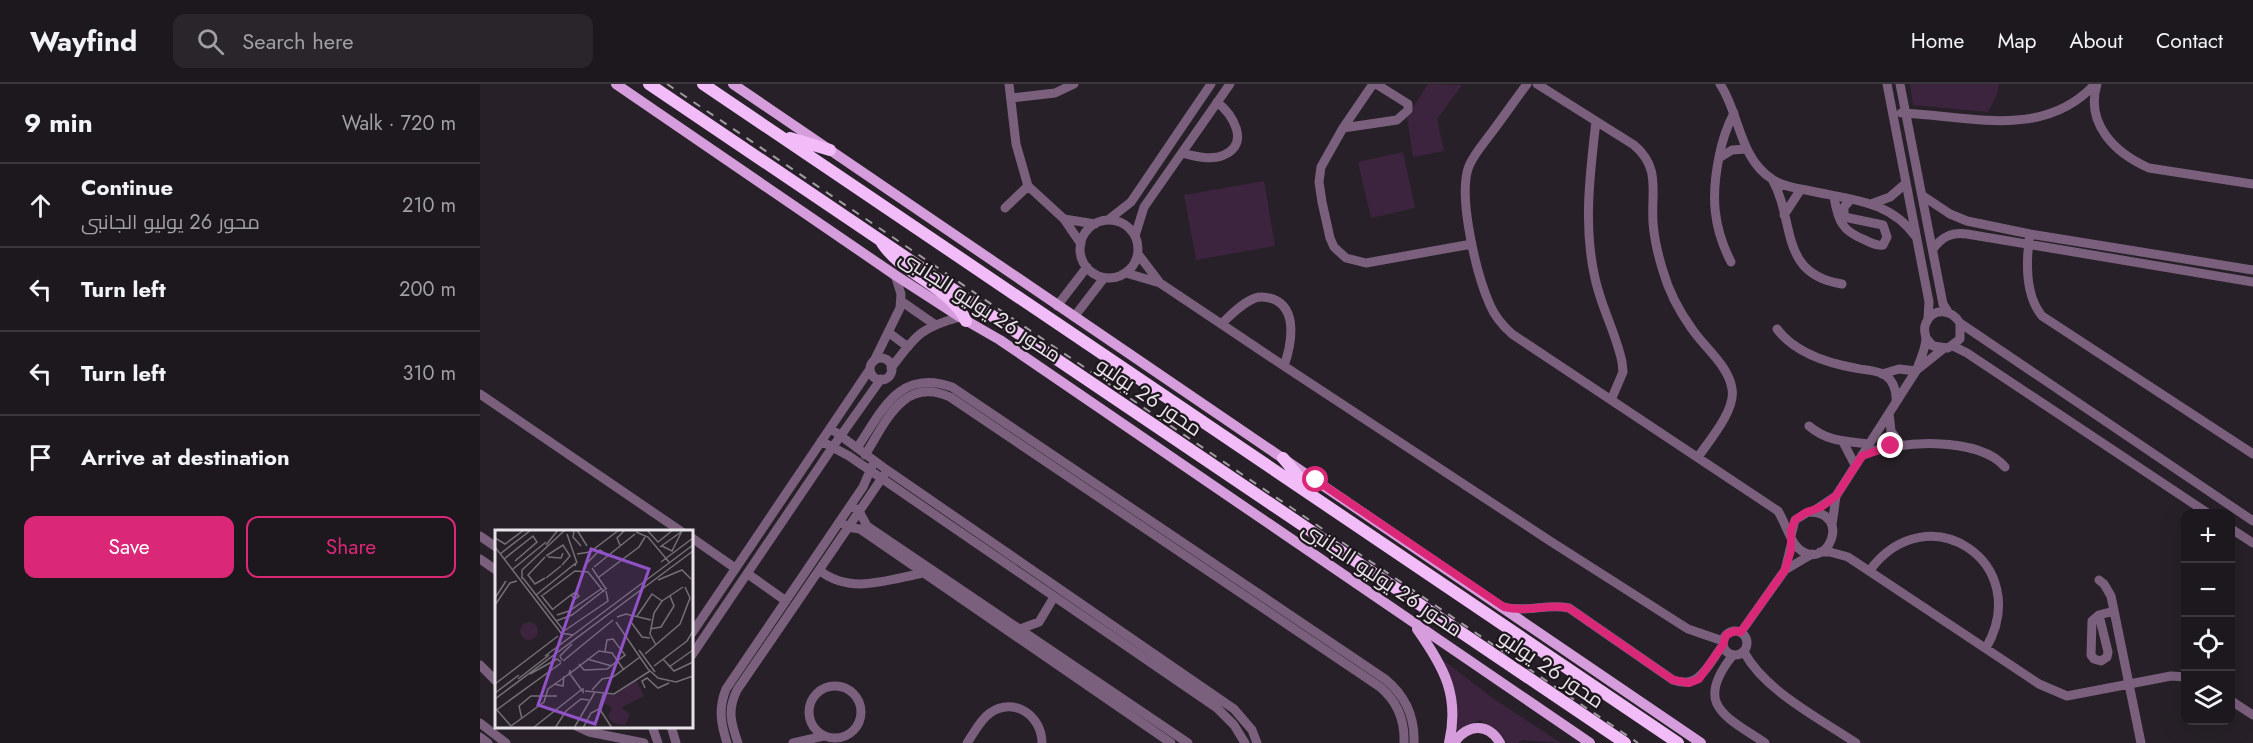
<!DOCTYPE html>
<html lang="en">
<head>
<meta charset="utf-8">
<style>
	body { margin:0; font-family:Jost,Cairo,sans-serif; background:#2a252b; color:#f1f3f6 }
	.controls { position:absolute; right:18px; bottom:18px; display:grid; overflow:hidden; border-radius:12px; box-shadow:0 6px 24px #0002 }
	.controls button { width:54px; height:54px; display:grid; place-items:center; padding:0; border:0; border-bottom:2px solid #3b373c; background:#1d181e; color:#f1f3f6; font:30px sans-serif }
	.stop { position:absolute; width:18px; height:18px; margin:-14px; border:4px solid #db2777; border-radius:50%; background:#fff }
	.stop.end { background:#db2777; border-color:#fff; box-shadow:0 2px 6px #0008 }
	.list { margin:0; padding:0; list-style:none }
	h2 { display:flex; justify-content:space-between; align-items:center; height:78px; margin:0; padding:0 24px; font-size:26px }
	h2 small { font-size:20px; font-weight:400; color:#a0a0a4 }
	.list li { display:grid; grid-template-columns:39px 1fr auto; gap:18px; align-items:center; box-sizing:border-box; height:84px; padding:0 24px; border-top:2px solid #3b373c }
	.list b { display:block; font-size:22px; white-space:nowrap }
	.list p { margin:0; font-size:20px; white-space:nowrap; color:#a0a0a4 }
	.list em { font-size:20px; font-style:normal; color:#a0a0a4 }
	.actions { display:flex; gap:12px; padding:18px 24px }
	.actions a { flex:1; padding:14px 0; border:2px solid #db2777; border-radius:12px; text-align:center; font-size:21px; color:#db2777 }
	.actions .main { background:#db2777; color:#fff }
	.icon { flex:none; width:33px; height:33px; fill:none; stroke:currentColor; stroke-width:2; stroke-linecap:round; stroke-linejoin:round }
	.map { position:relative; flex:none; width:1773px; height:659px; overflow:hidden }
	header { display:flex; align-items:center; gap:36px; box-sizing:border-box; height:84px; padding:0 30px; background:#1d181e; border-bottom:2px solid #3b373c }
	header strong { font-size:28px }
	nav { display:flex; gap:33px; margin-inline-start:auto; font-size:21px }
	.search { width:420px; height:54px; background:#2a252b; display:flex; align-items:center; gap:15px; box-sizing:border-box; padding:0 21px; border-radius:12px; color:#a0a0a4; font-size:22px }
	main { display:flex }
	aside { flex:1; background:#1d181e }
	.map>svg:first-child { display:block }
	.green { fill:#3c243f }
	.lines { fill:none; stroke-linecap:round; stroke-linejoin:round }
	.minor { stroke:#7b607e; stroke-width:9 }
	.major { stroke:#d69ddc; stroke-width:10 }
	.highway { stroke:#f2bcf8; stroke-width:12 }
	.rail { stroke:#a09aa1; stroke-width:2; stroke-dasharray:8 8; stroke-linecap:butt }
	.route { stroke:#db2777; stroke-width:8 }
	.labels { text-anchor:middle; dominant-baseline:central; stroke-width:4.5; stroke-linejoin:round; paint-order:stroke }
	.street-label { font-size:21px; fill:#e8e3e9; stroke:#1e171e }
	.inset-road { fill:none; stroke:#746e75; stroke-width:1.5 }
	.view { fill:#9151c7; fill-opacity:0.15; stroke:#9151c7; stroke-width:3 }
	.inset-edge { fill:none; stroke:#e8e3e9; stroke-width:3 }
</style>
</head>
<body>
<header>
<strong>Wayfind</strong>
<div class="search"><svg class="icon" aria-label="search" viewBox="0 0 24 24"><circle cx="10" cy="10" r="6"/><path d="M15 15l6 6"/></svg>Search here</div>
<nav><a>Home</a><a>Map</a><a>About</a><a>Contact</a></nav>
</header>
<main>
<aside>
<h2>9 min<small>Walk · 720 m</small></h2>
<ul class="list">
<li><svg class="icon" aria-label="ahead" viewBox="0 0 24 24"><path d="M12 20V5M6 11l6-6 6 6"/></svg><div><b>Continue</b><p>محور 26 يوليو الجانبى</p></div><em>210 m</em></li>
<li><svg class="icon" aria-label="left" viewBox="0 0 24 24"><path d="M17 20v-9H6M10 6l-5 5 5 5"/></svg><div><b>Turn left</b></div><em>200 m</em></li>
<li><svg class="icon" aria-label="left" viewBox="0 0 24 24"><path d="M17 20v-9H6M10 6l-5 5 5 5"/></svg><div><b>Turn left</b></div><em>310 m</em></li>
<li><svg class="icon" aria-label="arrive" viewBox="0 0 24 24"><path d="M6 21V4h12l-3 4 3 4H6"/></svg><div><b>Arrive at destination</b></div></li>
</ul>
<div class="actions"><a class="main">Save</a><a>Share</a></div>
</aside>
<div class="map">
<svg width="1773" height="659" viewBox="0 0 1773 659">
	<rect width="100%" height="100%" fill="#272028"/>
	<path class="green" d="M948 0 982 1 957 35 964 67 933 73 927 33Z
		M1430 0H1519L1517 10 1508 28 1433 21Z
		M923 68 935 124 891 134 878 78Z
		M784 97 795 162 716 176 704 111Z
		M963 576 1014 615 1081 659 1042 656 1037 659H1027L1018 647 1000 636 977 646 975 627Z"/>
	<g class="lines">
		<path class="minor" d="M529 0 536 60 548 102 584 135 601 160
			M893 0 863 44 841 83 839 98 842 118 850 154 854 163 866 174 886 179 992 160
			M1047 0C1035 16 1024 32 1012 48 1004 59 994 70 989 82 977 112 997 192 1010 221 1015 233 1023 242 1032 250L1298 427C1305 438 1310 457 1318 464 1347 491 1374 427 1328 428L1315 436 1311 452
			M1057 0 1154 61C1181 84 1171 107 1173 138 1174 154 1178 171 1183 187 1189 208 1199 227 1212 245 1224 263 1249 282 1252 305 1256 326 1229 357 1218 373
			M1240 0C1260 30 1259 74 1292 95 1301 102 1315 104 1326 106 1369 116 1409 115 1436 153
			M1407 0 1449 218 1448 234
			M1420 0 1463 220 1468 228
			M1617 0C1605 40 1635 69 1669 84L1773 100
			M531 14 575 9 594 0
			M1421 29C1487 31 1563 57 1615 0
			M1116 37C1110 90 1103 142 1115 194 1121 223 1136 249 1142 278L1143 288 1131 316
			M863 44 917 36 928 26V20L896 0
			M702 69C714 72 731 77 744 71 771 59 752 30 737 18
			M1239 74 1252 66 1266 65
			M1292 95C1316 137 1298 190 1362 200
			M1443 112 1470 130 1487 137 1550 150 1773 186
			M1354 113C1358 137 1362 147 1385 156 1391 159 1397 162 1403 161L1407 153 1403 141 1364 133V123L1370 116
			M1391 120 1410 113 1425 100
			M525 124 548 102
			M1304 131 1321 105
			M584 135 615 140
			M628 136 651 118 731 0
			M600 165a29 29 0 1 1 58 0a29 29 0 1 1-58 0Z
			M1550 150C1546 176 1545 211 1562 232L1773 370
			M655 152 664 123 750 0
			M1453 165C1462 153 1471 148 1487 150L1773 198
			M658 170 680 199 804 282 1070 457 1208 545 1243 557
			M1251 178C1233 143 1231 112 1239 73 1242 57 1246 44 1254 29
			M646 189 680 199
			M421 217 454 240
			M577 222 607 183
			M594 233 624 194
			M1480 239 1773 437
			M741 240C751 231 762 219 775 214 781 212 787 213 793 215 819 225 811 262 804 282
			M1297 245C1315 269 1347 279 1375 284 1383 286 1395 286 1403 290 1413 295 1417 307 1416 318
			M408 248 428 263
			M1473 262 1487 269 1729 430
			M390 285a11 11 0 1 1 22 0a11 11 0 1 1-22 0Z
			M394 277 420 224 421 210 415 191
			M411 284C436 252 439 244 480 233
			M1438 285 1463 265
			M1402 290 1419 285 1436 287
			M0 310 202 448
			M1409 329 1411 347 1421 361
			M1329 342C1348 358 1366 357 1389 360
			M350 344 407 386 754 625 772 646 777 659
			M341 357 369 372 737 624 754 641 765 659
			M1363 358 1375 381
			M377 364C402 327 419 284 472 303L905 595C926 612 935 633 934 659
			M385 371C406 338 423 292 470 313L900 603C918 618 925 636 924 659
			M1382 371C1417 356 1499 352 1525 383
			M371 422 379 427 387 442 708 659
			M1332 428 1356 412
			M360 438 368 443 380 445 691 659
			M1352 441 1356 412 1436 287C1440 277 1446 264 1446 254 1445 248 1443 245 1446 239 1453 222 1472 226 1480 239V255L1468 264 1453 262 1446 254
			M1750 444 1773 459
			M0 452 16 463
			M212 454 255 484
			M1340 468H1350L1368 473 1559 600 1587 612 1691 592 1706 593
			M0 475 16 486
			M339 486C370 511 407 496 443 489
			M1305 486 1332 470
			M1390 486C1448 408 1555 479 1506 564
			M268 490 306 517
			M1619 496 1624 500 1631 512 1661 659
			M1024 523C1048 529 1067 519 1089 524L1193 596C1220 606 1229 579 1243 561
			M1619 531 1628 568 1627 573 1621 577 1614 575 1611 571 1612 537 1619 531 1634 527
			M540 545 559 538 574 513
			M1243 559a12 12 0 1 1 24 0a12 12 0 1 1-24 0Z
			M1261 548 1305 486 1312 457
			M212 549 390 285
			M1264 568C1285 607 1339 634 1376 659
			M212 571 352 364 401 295
			M1253 571C1213 621 1245 632 1285 659
			M0 581 16 597
			M329 628a26 26 0 1 1 52 0a26 26 0 1 1-52 0Z
			M1750 616 1773 631
			M0 639 26 659
			M96 642 109 648 164 659
			M172 642 178 659
			M191 642 196 659
			M0 653 8 659
			M247 659C241 640 238 625 246 605L383 403 392 382
			M258 659C251 639 247 626 257 606L404 391
			M313 659 344 652
			M487 659C494 649 500 636 510 629 534 612 562 632 562 659"/>
		<path class="major" d="M136 0 415 191 480 233 520 256 1110 659
			M253 0 1221 659
			M937 545C964 583 980 612 969 659
			M974 659C987 640 1008 638 1020 659"/>
		<path class="highway" d="M169 0 1145 659
			M223 0 1198 659
			M310 54 350 66
			M402 159C423 191 471 203 486 237
			M803 374 827 403"/>
		<path class="rail" d="M187 0 1158 659"/>
	</g>
	<g class="lines">
		<path class="route" d="M836 396 1024 523C1048 529 1067 519 1089 524L1193 596 1209 599 1219 595 1243 561 1246 551 1255 547 1261 548 1305 486 1311 466V446L1315 436 1325 429 1341 423 1356 412 1382 372 1411 362"/>
	</g>
	<g class="labels">
		<g class="street-label">
			<text transform="translate(500 222) rotate(33)">محور 26 يوليو الجانبى</text>
			<text transform="translate(669 313) rotate(34)">محور 26 يوليو</text>
			<text transform="translate(902 495) rotate(34)">محور 26 يوليو الجانبى</text>
			<text transform="translate(1071 585) rotate(34)">محور 26 يوليو</text>
		</g>
	</g>
	<g transform="translate(15 446)">
		<rect width="198" height="198" fill="#272028"/>
		<path d="M25 101a9 9 0 1 1 18 0a9 9 0 1 1-18 0ZM141 150 149 166 126 178 135 184 130 195 118 193 113 186 117 178 107 172 109 164 120 165Z" fill="#3c243f"/>
		<path class="inset-road" d="M82 0 92 16M152 0 163 12 178 0M79 1 78 7 86 16M141 2 153 7 174 32M72 4 82 33M0 8 10 14 29 0M51 15 63 0M125 15 122 8 130 0M167 16 177 21 187 1M0 17 66 103 78 105M165 17 186 2M5 24 36 0M82 24 95 22 124 0M51 26 68 15 75 26 67 35M53 27 66 28 68 23M9 29 38 6 42 12 20 31M166 32 198 8M90 35 105 20 112 25M99 37 140 4M97 38 111 59M18 39 51 12M104 47 144 17 150 7M28 48 69 101M50 48 40 54 33 45 50 27M51 48 66 36M27 49V40L70 0M163 50 187 40 196 49M41 65 81 33 80 36M46 65 58 80M48 65 80 41 93 42 109 62M0 68 11 51M0 75 15 53 22 51M58 79 76 65 80 69 84 66 81 62 76 65M62 85 74 81 106 59M137 85 136 92 147 107 155 108M142 86 157 64 167 71M122 87 131 84 156 90M61 91 77 85 112 58M121 92 153 139 163 148 181 152 198 146M155 99 166 97 179 76 175 66M69 101 113 71 111 61M161 115 155 104 159 83 167 71 188 57M144 120 160 142M150 124 185 94 195 68 190 57M50 126 198 15M92 129 117 136M168 129 179 141 198 132M67 130 65 126 77 114M68 131 118 90M84 134 89 140 112 139 130 125 118 109 112 110 110 121M159 136 192 111 198 101M174 137 198 120M75 140 74 144 104 121 117 123 129 140M35 144 62 129 66 132M75 144 88 162V158M23 149 54 125M0 154 63 106M59 154 68 156 69 146M150 158 147 151 152 148 163 158 174 153M97 160 107 149 118 147 145 127M90 161 119 164 155 141M109 162 104 178 117 198M0 163 24 145M0 169 198 21M2 180 16 196M0 181 66 133M27 189 24 176 36 166H62M16 196 49 172 53 159 74 144M38 198 86 160M60 198 71 181 86 169 94 170M79 198 100 162M88 198 96 183 104 179"/>
		<path class="view" d="M96 19 154 39 100 194 43 175Z"/>
		<rect width="198" height="198" class="inset-edge"/>
	</g>
</svg>
<div class="controls">
<button>+</button>
<button>−</button>
<button><svg class="icon" aria-label="locate" viewBox="0 0 24 24"><circle cx="12" cy="12" r="6"/><path d="M12 2v4M12 18v4M2 12h4M18 12h4"/></svg></button>
<button><svg class="icon" aria-label="layers" viewBox="0 0 24 24"><path d="M12 4l9 5-9 5-9-5zM3 14l9 5 9-5"/></svg></button>
</div>
<div class="stop" style="left:836px;top:396px"></div>
<div class="stop end" style="left:1411px;top:362px"></div>
</div>
</main>
</body>
</html>
